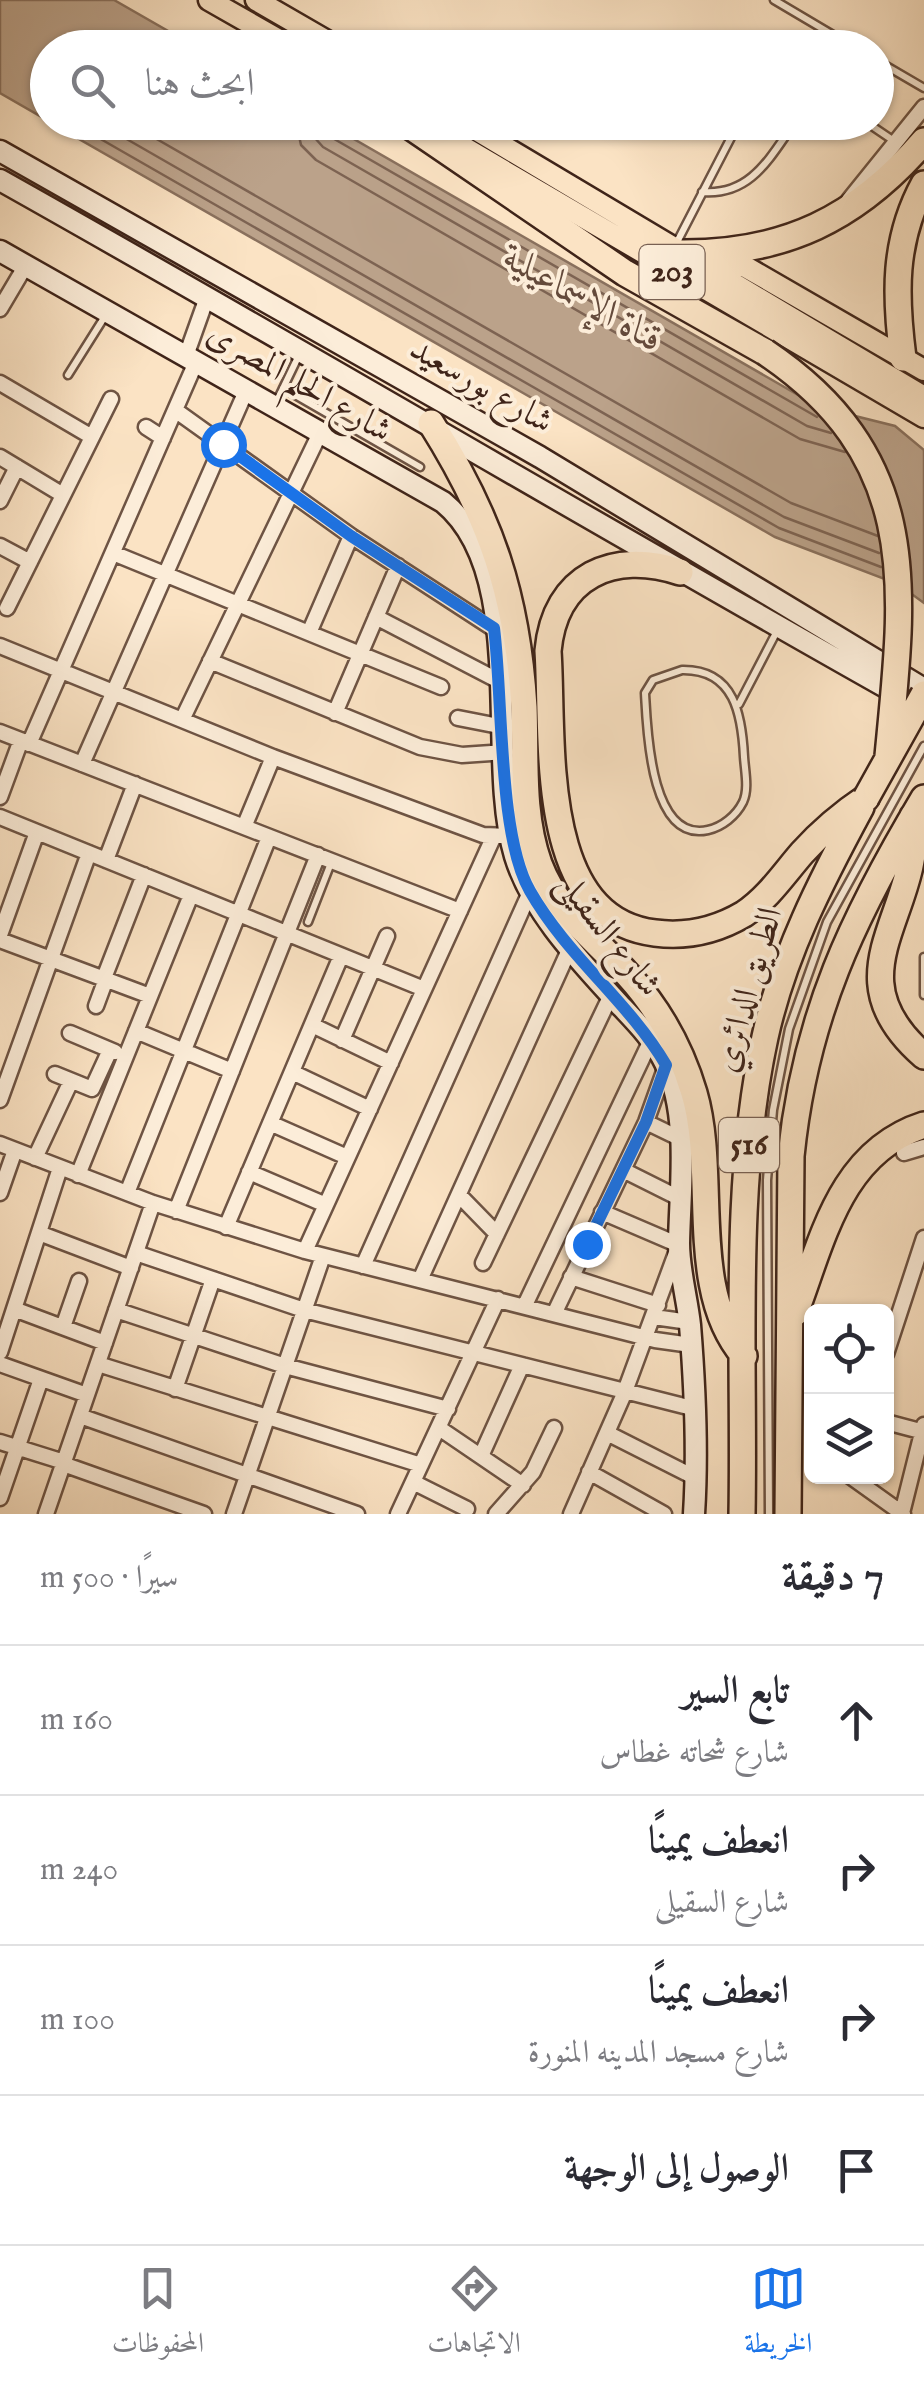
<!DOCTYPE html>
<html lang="ar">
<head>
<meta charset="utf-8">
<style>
	body { margin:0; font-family:"IM FELL English",Amiri,serif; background:#f2f2f3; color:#2b2b33; direction:rtl }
	.controls { position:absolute; right:30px; bottom:30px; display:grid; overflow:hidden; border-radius:15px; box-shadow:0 2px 8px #0004 }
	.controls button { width:90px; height:90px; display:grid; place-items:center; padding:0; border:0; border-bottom:2px solid #e1e1e2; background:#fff; color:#2b2b33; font:50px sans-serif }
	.stop { position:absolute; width:30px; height:30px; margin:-22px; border:8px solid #1a73e8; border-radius:50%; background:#fff }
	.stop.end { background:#1a73e8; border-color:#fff; box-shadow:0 2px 10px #0008 }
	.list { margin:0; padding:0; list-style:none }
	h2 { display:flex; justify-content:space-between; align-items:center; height:130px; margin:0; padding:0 40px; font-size:42px }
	h2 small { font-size:32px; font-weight:400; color:#7c7c81 }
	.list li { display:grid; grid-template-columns:65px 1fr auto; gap:30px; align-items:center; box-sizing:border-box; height:150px; padding:0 40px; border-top:2px solid #e1e1e2 }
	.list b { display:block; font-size:38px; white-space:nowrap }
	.list p { margin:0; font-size:32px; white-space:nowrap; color:#7c7c81 }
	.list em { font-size:32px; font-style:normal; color:#7c7c81 }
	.icon { flex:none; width:55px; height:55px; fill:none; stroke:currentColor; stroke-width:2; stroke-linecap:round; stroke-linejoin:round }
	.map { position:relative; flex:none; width:924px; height:1514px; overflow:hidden; direction:ltr }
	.search { position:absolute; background:#fff; box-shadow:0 2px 8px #0004; left:30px; right:30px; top:30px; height:110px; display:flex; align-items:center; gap:25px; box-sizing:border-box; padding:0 35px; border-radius:55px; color:#7c7c81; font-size:38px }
	.sheet { height:730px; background:#fff }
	nav { display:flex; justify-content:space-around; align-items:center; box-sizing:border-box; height:140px; border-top:2px solid #e1e1e2; background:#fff; font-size:28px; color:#7c7c81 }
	nav a { display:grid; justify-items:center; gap:5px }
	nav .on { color:#1a73e8 }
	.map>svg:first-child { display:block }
	.water { fill:#bba28a; stroke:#89705d; stroke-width:2.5 }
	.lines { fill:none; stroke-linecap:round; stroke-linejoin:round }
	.shore { stroke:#7d6352; stroke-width:2.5 }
	.lane-casing { stroke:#6e5444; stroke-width:11 }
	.street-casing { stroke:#6e5444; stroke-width:19 }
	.secondary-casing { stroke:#3f2419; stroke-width:25 }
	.primary-casing { stroke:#3f2419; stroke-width:25 }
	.highway-casing { stroke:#3f2419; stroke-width:30 }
	.lane { stroke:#fcedd9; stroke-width:6 }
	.street { stroke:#fcedd9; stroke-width:14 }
	.secondary { stroke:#fcedd9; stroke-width:20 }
	.primary { stroke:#fbe3c4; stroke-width:20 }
	.highway { stroke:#fbe3c4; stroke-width:25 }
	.highway-bridge-casing { stroke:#3f2419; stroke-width:30; stroke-linecap:butt }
	.highway-bridge { stroke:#fbe3c4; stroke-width:25 }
	.route { stroke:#1a73e8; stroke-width:12 }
	.labels { text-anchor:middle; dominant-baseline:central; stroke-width:8; stroke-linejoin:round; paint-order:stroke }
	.shield { fill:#fcedd9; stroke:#786053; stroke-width:2.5 }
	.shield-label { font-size:32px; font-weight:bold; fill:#3f2419 }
	.street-label { font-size:35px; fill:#3f2419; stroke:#fcedd9 }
	.water-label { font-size:38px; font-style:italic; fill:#644a3b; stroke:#fcedd9 }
</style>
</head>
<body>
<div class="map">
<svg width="924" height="1514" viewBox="0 0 924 1514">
	<rect width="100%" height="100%" fill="#fbe3c4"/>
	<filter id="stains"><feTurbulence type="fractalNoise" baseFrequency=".002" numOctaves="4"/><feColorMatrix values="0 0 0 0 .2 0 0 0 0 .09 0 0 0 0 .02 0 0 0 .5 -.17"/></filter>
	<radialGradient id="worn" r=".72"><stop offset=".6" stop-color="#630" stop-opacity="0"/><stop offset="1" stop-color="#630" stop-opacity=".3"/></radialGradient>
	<path class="water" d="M0 0H114L196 47 48 48 47 120 0 93Z
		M51 123H326L819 407 895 426 924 450V603L898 584 775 537Z"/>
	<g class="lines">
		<path class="shore" d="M71 122 779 528 881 567
			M97 122 784 517 879 553
			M127 122 791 503 878 536
			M296 122 301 145 316 160 800 439 845 452
			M311 122 314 137 323 147 807 426 831 433
			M323 122 329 136 817 417"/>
		<defs>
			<path id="lane" d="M774 0 855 48
				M876 60 924 88
				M789 122 807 133
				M866 122 894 141
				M702 192C750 196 769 159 793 125
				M676 244 739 122
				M68 375 107 313
				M283 388 420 467
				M275 405 300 353
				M682 670C735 669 742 716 744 757 745 772 749 789 743 802 736 816 722 827 708 830 650 843 647 729 645 693L653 680Z
				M739 704 777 631
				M308 922 331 863
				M924 957V995
				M769 1514 767 1180 773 1110 789 1029 827 922 924 746"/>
			<path id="street" d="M849 200 924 107
				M0 309 26 265
				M186 356 206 300
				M0 383 92 437
				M175 410 351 536 494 629
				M146 427 163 438
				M0 457 63 495
				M0 501 17 467
				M0 546 30 562
				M113 553 441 687
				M7 608 111 399
				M376 617 501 682
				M309 633 351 536
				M0 646 273 757 483 835 511 836
				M210 661 420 747 462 755 506 752
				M335 713 398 566
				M458 718 504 727
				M182 720 320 433
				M0 732 460 911
				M29 744 196 362
				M82 764 246 391
				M0 797 21 740
				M0 817 424 989
				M244 827 273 757
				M106 860 135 784
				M0 935 37 832
				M0 940 150 996
				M104 978 144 875
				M96 1006 106 979
				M312 1025 391 1063
				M136 1031 232 1071
				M70 1033 115 1052
				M342 1040 387 936
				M292 1072 370 1109
				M55 1074 92 1089 110 1050
				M0 1100 89 853
				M646 1122 679 1138
				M270 1123 347 1157
				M0 1144 153 1203 305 1251 655 1340 691 1345
				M904 1153 924 1147
				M35 1158 71 1081
				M623 1170 683 1200
				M249 1172 326 1205
				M78 1175 191 895
				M0 1193 15 1150
				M127 1193 269 837
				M459 1195 497 1234
				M176 1211 318 855
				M226 1227 341 956
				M39 1233 131 1268
				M305 1251 493 838
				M136 1253 304 1310 692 1408
				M483 1263 611 995
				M363 1266 530 892
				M571 1277 658 1305
				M420 1280 570 948
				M525 1305 651 1040
				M14 1309 105 1343
				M116 1310 285 1366 448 1409
				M555 1312 646 1122 666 1066
				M654 1317 689 1322
				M63 1327 79 1281
				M0 1352 60 1168
				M886 1354 924 1238
				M0 1364 87 1395
				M98 1364 421 1465
				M175 1389 213 1279
				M80 1416 357 1514
				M886 1422 924 1432
				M439 1428 523 1485
				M607 1433 696 1478
				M0 1442 64 1462
				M481 1456 522 1365
				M63 1464 204 1514
				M589 1472 664 1514
				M850 1476 903 1514
				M413 1482 467 1509
				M0 1498 41 1379
				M902 1513 924 1425
				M46 1514 153 1203
				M234 1514 323 1256
				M398 1514 498 1299
				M496 1514 533 1472 554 1428
				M571 1514 624 1394 679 1245 602 1212"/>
			<path id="secondary" d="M0 151 540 457 924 689
				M0 180C303 350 602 528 905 698
				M0 251 443 502C530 573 485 757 515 856 532 912 580 961 619 1004 636 1022 654 1040 665 1063 690 1116 680 1186 679 1243 679 1270 687 1298 690 1325 695 1387 698 1452 694 1514"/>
			<path id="primary" d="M209 0 293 48
				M256 0 339 48
				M463 122 924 397
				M441 134 924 417
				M701 265 744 266 924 370"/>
			<path id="highway" d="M404 122 625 273 765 352
				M680 253C784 254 857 219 924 141
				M903 358C895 296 893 241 924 184
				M431 423C491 518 517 595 524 707 526 758 521 815 539 864 558 914 594 937 628 975 658 1008 681 1049 694 1093 718 1175 687 1290 744 1356
				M680 572C614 550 555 575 548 651 554 738 536 919 655 933 686 937 717 930 744 914 768 898 783 875 802 853 821 832 842 814 866 798
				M913 816C924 913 827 972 924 1056
				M795 1313C823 1239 840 1152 924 1125
				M742 1514C745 1360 732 1187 765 1037 783 955 821 881 861 807
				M788 1514 791 1156C805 1016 853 917 924 798"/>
		</defs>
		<use href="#lane" class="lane-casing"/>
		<use href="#street" class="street-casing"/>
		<use href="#secondary" class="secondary-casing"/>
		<use href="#primary" class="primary-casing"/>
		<use href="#highway" class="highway-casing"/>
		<use href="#lane" class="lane"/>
		<use href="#street" class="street"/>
		<use href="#secondary" class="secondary"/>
		<use href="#primary" class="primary"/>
		<use href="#highway" class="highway"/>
		<defs>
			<path id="highway-bridge" d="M765 352C924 459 904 589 888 756
				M866 798 924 694"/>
		</defs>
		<use href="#highway-bridge" class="highway-bridge-casing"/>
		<use href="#highway-bridge" class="highway-bridge"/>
	</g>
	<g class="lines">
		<path class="route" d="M223 444 351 536 494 628C503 698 498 836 530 891 567 956 629 1002 666 1065L646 1122 587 1244"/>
	</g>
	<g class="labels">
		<g class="shield">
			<rect x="639.5" y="245" width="65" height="54" rx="8"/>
			<rect x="719" y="1118" width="60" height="54" rx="8"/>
		</g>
		<g class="shield-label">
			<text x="672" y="272">203</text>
			<text x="749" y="1145">516</text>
		</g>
		<g class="street-label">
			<text transform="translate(299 383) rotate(30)">شارع الحلم المصرى</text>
			<text transform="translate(481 386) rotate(30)">شارع بورسعيد</text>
			<text transform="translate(608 935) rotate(52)">شارع السقيلى</text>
			<text transform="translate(749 990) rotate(-74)">الطريق الدائري</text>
		</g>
		<g class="water-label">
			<text transform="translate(583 300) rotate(30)">قناة الإسماعيلية</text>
		</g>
	</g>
	<rect width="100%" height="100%" filter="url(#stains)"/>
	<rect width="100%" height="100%" fill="url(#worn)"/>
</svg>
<div class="controls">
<button><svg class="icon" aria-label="locate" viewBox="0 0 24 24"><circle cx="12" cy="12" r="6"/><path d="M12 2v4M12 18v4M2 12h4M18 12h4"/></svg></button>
<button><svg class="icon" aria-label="layers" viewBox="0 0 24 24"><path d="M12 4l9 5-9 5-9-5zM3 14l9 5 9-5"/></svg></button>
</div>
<div class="stop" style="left:223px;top:444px"></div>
<div class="stop end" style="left:587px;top:1244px"></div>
<div class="search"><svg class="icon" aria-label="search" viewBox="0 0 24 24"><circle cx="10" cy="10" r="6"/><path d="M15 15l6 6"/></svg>ابحث هنا</div>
</div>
<section class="sheet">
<h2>7 دقيقة<small>سيرًا · 500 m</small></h2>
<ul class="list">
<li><svg class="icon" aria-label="ahead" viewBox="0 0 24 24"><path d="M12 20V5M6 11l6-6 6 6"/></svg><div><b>تابع السير</b><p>شارع شحاته غطاس</p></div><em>160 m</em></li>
<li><svg class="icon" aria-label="right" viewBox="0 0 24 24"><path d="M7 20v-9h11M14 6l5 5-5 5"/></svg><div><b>انعطف يمينًا</b><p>شارع السقيلى</p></div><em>240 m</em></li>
<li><svg class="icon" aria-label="right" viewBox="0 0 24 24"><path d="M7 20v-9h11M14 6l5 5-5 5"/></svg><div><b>انعطف يمينًا</b><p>شارع مسجد المدينه المنورة</p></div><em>100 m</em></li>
<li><svg class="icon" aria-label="arrive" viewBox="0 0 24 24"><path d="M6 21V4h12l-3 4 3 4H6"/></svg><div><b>الوصول إلى الوجهة</b></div></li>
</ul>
</section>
<nav>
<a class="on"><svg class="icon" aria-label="map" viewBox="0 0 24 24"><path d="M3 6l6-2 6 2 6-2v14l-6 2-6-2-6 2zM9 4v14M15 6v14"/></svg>الخريطة</a>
<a><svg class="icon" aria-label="directions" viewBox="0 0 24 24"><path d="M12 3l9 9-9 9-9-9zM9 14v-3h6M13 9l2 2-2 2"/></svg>الاتجاهات</a>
<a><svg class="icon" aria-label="saved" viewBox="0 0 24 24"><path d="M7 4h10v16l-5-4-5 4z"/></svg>المحفوظات</a>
</nav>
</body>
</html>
